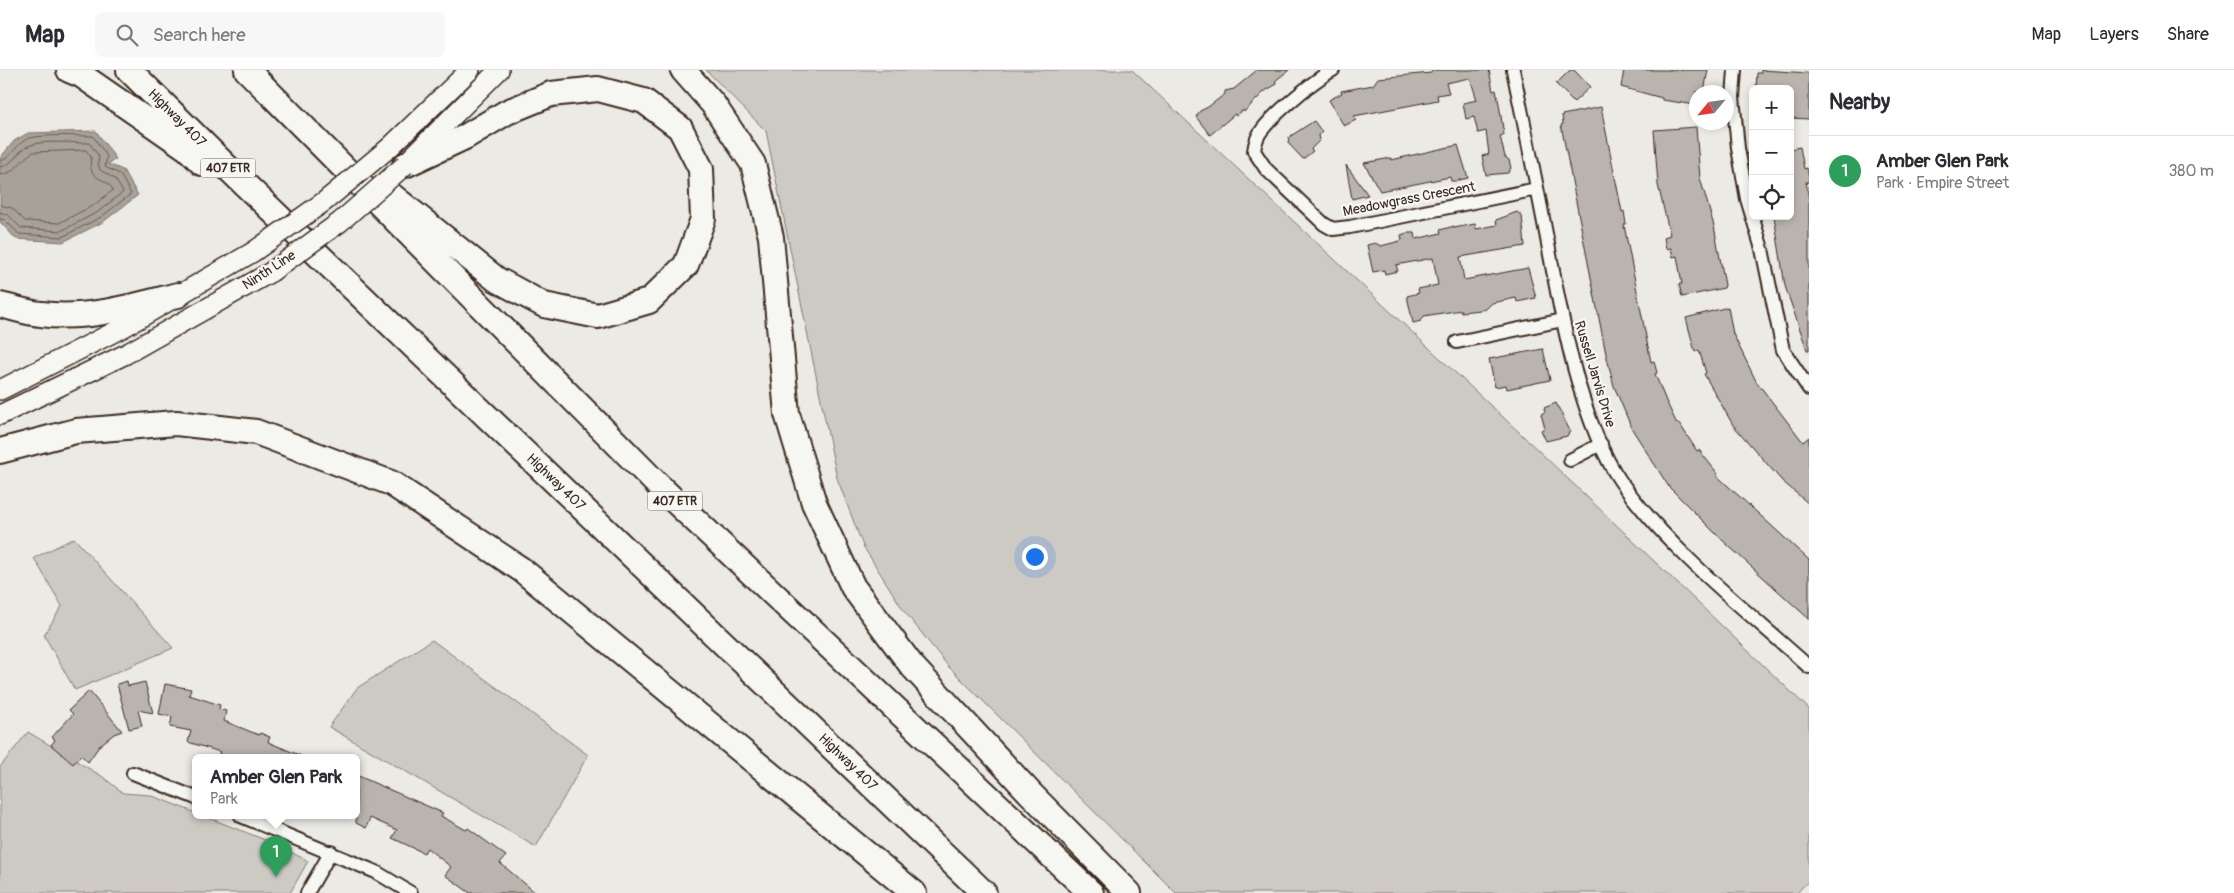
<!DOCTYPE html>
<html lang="en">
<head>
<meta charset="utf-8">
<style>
	body { margin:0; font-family:Pangolin,sans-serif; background:#f7f7f7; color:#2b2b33 }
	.controls { position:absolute; right:15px; top:15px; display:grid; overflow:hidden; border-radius:8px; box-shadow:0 2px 8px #0003 }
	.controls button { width:45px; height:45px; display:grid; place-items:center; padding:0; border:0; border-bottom:1px solid #e1e1e2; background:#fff; color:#2b2b33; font:25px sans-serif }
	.compass { position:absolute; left:1689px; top:15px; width:45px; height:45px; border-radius:50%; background:#fff; box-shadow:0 2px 8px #0003; rotate:241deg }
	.you { position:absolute; left:1034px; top:486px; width:18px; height:18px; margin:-12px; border:4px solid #fff; border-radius:50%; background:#1a73e8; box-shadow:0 0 0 8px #1a73e833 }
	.badge { display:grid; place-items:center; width:32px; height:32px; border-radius:50%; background:#7c3aed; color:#fff; font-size:16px; font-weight:700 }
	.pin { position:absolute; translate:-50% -41px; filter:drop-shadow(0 1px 2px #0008) }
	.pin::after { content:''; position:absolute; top:26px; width:18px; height:15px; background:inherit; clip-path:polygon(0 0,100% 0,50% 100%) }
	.popup { position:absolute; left:192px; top:684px; width:168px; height:65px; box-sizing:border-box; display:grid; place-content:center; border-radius:8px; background:#fff; filter:drop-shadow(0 1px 4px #0005); font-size:16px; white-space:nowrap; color:#7c7c81 }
	.popup b { font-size:19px; color:#2b2b33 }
	.popup::after { content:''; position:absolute; left:50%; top:100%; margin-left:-10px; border:10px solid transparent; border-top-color:#fff }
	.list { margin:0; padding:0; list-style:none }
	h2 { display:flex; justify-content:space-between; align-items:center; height:65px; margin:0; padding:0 20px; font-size:21px }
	h2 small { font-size:16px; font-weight:400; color:#7c7c81 }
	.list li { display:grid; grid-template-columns:32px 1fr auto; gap:15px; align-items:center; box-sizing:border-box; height:70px; padding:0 20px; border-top:1px solid #e1e1e2 }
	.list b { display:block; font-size:19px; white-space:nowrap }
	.list p { margin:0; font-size:16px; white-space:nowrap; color:#7c7c81 }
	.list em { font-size:16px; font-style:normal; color:#7c7c81 }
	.icon { flex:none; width:28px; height:28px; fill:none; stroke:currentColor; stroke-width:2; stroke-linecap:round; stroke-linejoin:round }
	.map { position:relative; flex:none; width:1809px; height:823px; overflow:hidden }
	header { display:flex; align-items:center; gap:30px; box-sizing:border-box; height:70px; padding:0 25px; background:#fff; border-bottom:1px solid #e1e1e2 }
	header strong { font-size:24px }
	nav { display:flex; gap:28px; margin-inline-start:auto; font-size:18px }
	.search { width:350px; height:45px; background:#f7f7f7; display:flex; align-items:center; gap:12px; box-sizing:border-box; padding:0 18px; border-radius:8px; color:#7c7c81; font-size:19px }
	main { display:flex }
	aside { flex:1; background:#fff }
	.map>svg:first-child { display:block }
	.green { fill:#cdcac4; stroke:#847a71 }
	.water { fill:#a8a198; stroke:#7c7167 }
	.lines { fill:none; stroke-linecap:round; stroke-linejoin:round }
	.shore { stroke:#675a4f; stroke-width:1 }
	.building { fill:#bab4ae; stroke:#3b2a1e }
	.street-casing { stroke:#3b2a1e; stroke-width:16 }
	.secondary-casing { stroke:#3b2a1e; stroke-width:22 }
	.highway-casing { stroke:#3b2a1e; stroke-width:28 }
	.street { stroke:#f6f6f2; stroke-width:12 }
	.secondary { stroke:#f6f6f2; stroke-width:19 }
	.highway { stroke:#f6f6f2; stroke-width:24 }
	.secondary-bridge-casing { stroke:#3b2a1e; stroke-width:22; stroke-linecap:butt }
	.secondary-bridge { stroke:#f6f6f2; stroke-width:19 }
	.labels { text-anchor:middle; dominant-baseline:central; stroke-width:4.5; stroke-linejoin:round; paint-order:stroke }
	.shield { fill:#f6f6f2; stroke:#73675e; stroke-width:1 }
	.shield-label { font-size:12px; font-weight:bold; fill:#3b2a1e }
	.street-label { font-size:14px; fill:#3b2a1e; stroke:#f6f6f2 }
</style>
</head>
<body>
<header>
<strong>Map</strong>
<div class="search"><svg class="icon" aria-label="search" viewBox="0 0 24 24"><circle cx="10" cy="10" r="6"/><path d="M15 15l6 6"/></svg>Search here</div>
<nav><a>Map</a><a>Layers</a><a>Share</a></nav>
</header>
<main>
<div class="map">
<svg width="1809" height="823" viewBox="0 0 1809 823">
	<rect width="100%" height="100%" fill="#ebeae5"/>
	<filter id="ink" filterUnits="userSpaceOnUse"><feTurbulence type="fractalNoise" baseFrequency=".02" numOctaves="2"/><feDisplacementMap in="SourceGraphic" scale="10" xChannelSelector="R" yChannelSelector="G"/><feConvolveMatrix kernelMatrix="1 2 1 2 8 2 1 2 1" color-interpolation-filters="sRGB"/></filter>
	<g filter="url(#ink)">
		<path class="green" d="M706 0H1132L1521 364 1809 639V810L1797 823H1176L948 596 904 541 863 476 837 408 766 61Z
			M74 468 173 578 75 620 44 565 62 536 34 488Z
			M432 570 588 685 536 777 329 657 357 618Z
			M28 662 103 707 123 723 150 725 196 743V746H204L273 773 308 791 290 823H0V697Z"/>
		<path class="water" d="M96 61 116 89 108 94 123 100 138 125 103 152 63 172 16 169 0 152V88L14 71 28 63Z"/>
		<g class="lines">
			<path class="shore" d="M0 91C12 89 17 71 30 68 47 64 75 66 93 66L107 86 105 97 120 104 131 124 101 147 62 167 19 164 5 150 0 149
				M0 97C14 96 17 79 31 75 44 70 74 73 89 73L99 86 98 93 100 100 115 109 123 122 98 142 61 161 21 158 8 145 0 142
				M0 105C16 104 21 89 33 82L86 80 91 87C87 113 106 105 113 120L94 135 59 153 25 151 12 138 0 135"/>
		</g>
		<path class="building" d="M1257 0H1289L1275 11 1277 14 1265 21 1244 42 1243 40 1236 46 1235 44 1210 65 1196 47 1200 41 1208 37 1225 24V21L1234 19Z
			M1433 0H1489L1493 21 1496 20 1499 34 1504 65 1500 66 1505 87 1509 90 1511 98 1508 103 1486 105 1482 86 1489 84 1486 61 1478 63 1474 47 1466 49 1463 33 1477 30 1470 8 1446 13 1449 23 1437 25 1438 30 1354 46 1356 50 1344 56 1329 30 1342 23 1341 21 1373 15 1378 8 1431 3Z
			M1570 0H1574L1590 17 1574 32 1556 14Z
			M1624 0H1708L1704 22H1696V35L1662 30V28L1621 17Z
			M1761 0 1809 3V49L1790 48V19H1756L1757 3H1761Z
			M1601 37 1622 142 1624 141 1626 154 1624 155 1651 292 1654 291 1657 303 1655 304 1666 331 1677 354 1679 353 1697 381 1699 380 1718 404 1716 405 1809 490V549L1721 469 1669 417 1632 359 1614 316 1606 284 1561 55 1563 54 1562 45Z
			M1314 51 1322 62 1319 65 1320 70 1311 79 1313 81 1303 89 1288 73 1289 67Z
			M1696 57 1700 108 1714 156 1725 215 1724 218 1682 227 1679 214H1682L1677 186 1673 187 1671 178 1666 179 1664 167 1670 165 1658 115 1654 60Z
			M1458 75 1468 108 1455 111H1451L1450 107 1380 121 1364 93 1391 88V90Z
			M1800 77 1804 99 1807 98 1809 107V112H1806L1809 129V280H1807L1785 216 1774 146H1790V79Z
			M1346 95 1368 125 1352 129Z
			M1517 142 1522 146 1525 176 1460 187 1464 210 1528 198 1536 228 1517 232 1516 228 1492 233 1486 239 1480 240 1461 242V240L1424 246 1421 251 1413 253 1407 226 1419 223 1418 219 1438 215 1433 188 1396 195 1398 201 1385 204 1384 200 1373 202 1367 175 1375 173 1381 176 1400 171 1402 170 1401 165 1407 163H1415L1416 169 1441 163 1440 160 1454 156V158L1475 154 1476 159 1497 155 1496 150Z
			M1728 237 1733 264 1756 311 1803 372 1809 367V434L1782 411 1733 355 1704 304 1706 303 1699 280 1695 282 1686 248Z
			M1543 279 1550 310 1507 319 1506 315 1495 317 1489 289Z
			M1556 333 1570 361 1567 366 1546 371 1541 360 1545 358 1541 344 1545 342 1544 338Z
			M127 611 128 616 145 612 153 643 138 640 142 656 129 659 117 614Z
			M165 614 191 619 189 625 220 635 219 639 226 641 224 651 259 665 260 663 270 667 268 672 306 688H217L220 682 188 672 191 661 170 657 172 647 159 644Z
			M89 621 122 661 114 664 100 675 88 692 81 685 73 694 51 675 55 670 52 667 73 644 69 640Z
			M356 705 443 743 441 746 466 760 468 758 506 786 500 793 536 823H470L445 805 451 797 427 778 424 783 392 768 397 760 370 748 366 758 356 753Z"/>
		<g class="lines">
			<defs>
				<path id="street" d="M1333 0C1314 10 1275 43 1262 60 1257 66 1255 73 1254 81L1266 99 1324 154 1333 159 1350 157 1537 119
					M1513 0C1525 58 1537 116 1548 174 1561 245 1580 353 1621 412 1672 483 1745 539 1809 597
					M1735 0 1733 27 1738 78 1747 129 1762 179 1783 280 1809 319
					M1457 272 1563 250
					M1570 390 1601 374
					M133 703 196 728
					M241 746 376 802 411 823
					M307 823 331 782"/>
				<path id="secondary" d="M390 77 470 0
					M411 88 499 0
					M0 320 124 257 253 182
					M0 345 126 284 271 202"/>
				<path id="highway" d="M69 0 81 5 188 79 202 93
					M129 0 235 105 984 823
					M247 0 660 417 1091 823
					M683 0 713 34 753 94 771 167 787 344 814 433 853 517 912 596 1030 723 1129 823
					M387 122 496 209 544 235 598 246 649 231 686 195 703 149 701 99 680 58 644 31 598 19 551 24 507 42 465 67 405 95
					M0 235C14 238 28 243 41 244 88 250 133 236 178 225
					M0 381 76 361 176 353 256 362 391 413 522 500 914 823"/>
			</defs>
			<use href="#street" class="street-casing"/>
			<use href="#secondary" class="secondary-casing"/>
			<use href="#highway" class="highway-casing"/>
			<use href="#street" class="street"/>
			<use href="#secondary" class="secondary"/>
			<use href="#highway" class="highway"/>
			<defs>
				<path id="secondary-bridge" d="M253 182 325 131 390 77
					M271 202 340 152 405 95"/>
			</defs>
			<use href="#secondary-bridge" class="secondary-bridge-casing"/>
			<use href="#secondary-bridge" class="secondary-bridge"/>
		</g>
	</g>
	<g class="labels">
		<g class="shield">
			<rect x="200.5" y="88.5" width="55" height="19" rx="4"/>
			<rect x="647.5" y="421.5" width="55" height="19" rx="4"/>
		</g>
		<g class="shield-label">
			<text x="228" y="98">407 ETR</text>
			<text x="675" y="431">407 ETR</text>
		</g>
		<g class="street-label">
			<text transform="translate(177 48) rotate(45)">Highway 407</text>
			<text transform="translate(1409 129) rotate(-11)">Meadowgrass Crescent</text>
			<text transform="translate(269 200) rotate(-33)">Ninth Line</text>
			<text transform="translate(1595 304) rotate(73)">Russell Jarvis Drive</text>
			<text transform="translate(556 412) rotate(44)">Highway 407</text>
			<text transform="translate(848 692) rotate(44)">Highway 407</text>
		</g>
	</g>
</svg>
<div class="controls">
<button>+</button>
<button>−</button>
<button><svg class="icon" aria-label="locate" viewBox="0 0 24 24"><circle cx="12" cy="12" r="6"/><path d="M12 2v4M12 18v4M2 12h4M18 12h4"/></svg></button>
</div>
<svg class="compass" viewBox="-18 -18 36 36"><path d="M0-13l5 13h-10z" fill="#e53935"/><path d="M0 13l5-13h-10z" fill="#7c7c81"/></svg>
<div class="you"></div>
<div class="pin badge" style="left:276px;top:807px;background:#2e9e5b">1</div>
<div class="popup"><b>Amber Glen Park</b>Park</div>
</div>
<aside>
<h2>Nearby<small></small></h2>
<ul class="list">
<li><span class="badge" style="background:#2e9e5b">1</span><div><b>Amber Glen Park</b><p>Park · Empire Street</p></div><em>380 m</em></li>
</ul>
</aside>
</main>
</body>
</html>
